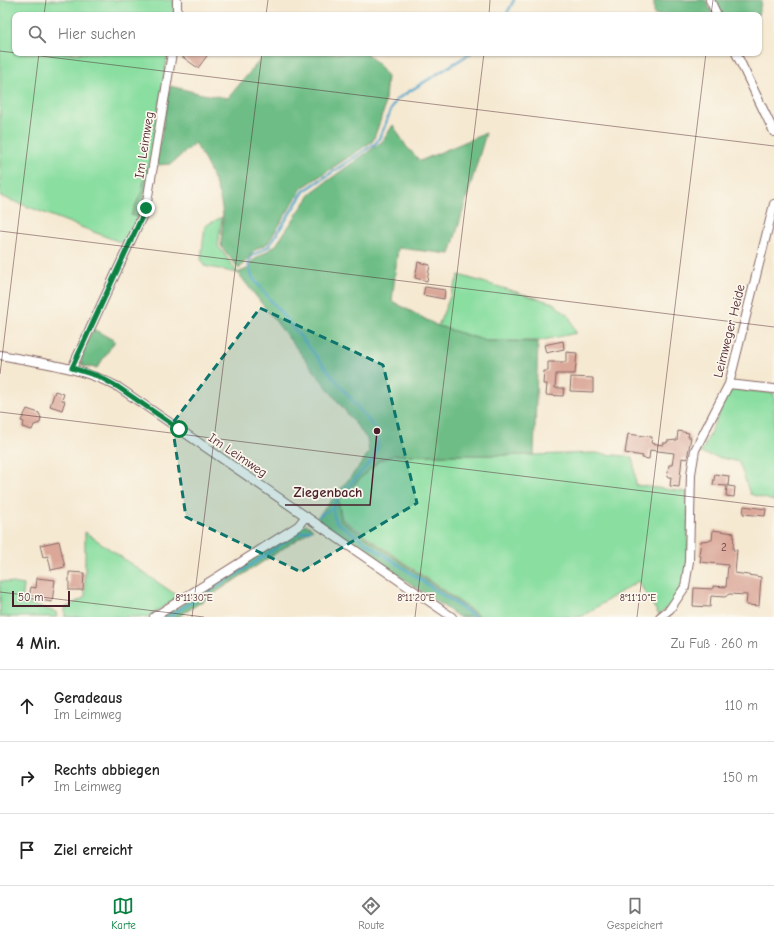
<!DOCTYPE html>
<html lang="de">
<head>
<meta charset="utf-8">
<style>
	body { margin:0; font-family:"Comic Neue",sans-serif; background:#f6f6f6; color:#222 }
	.scale { position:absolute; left:12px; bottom:10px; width:58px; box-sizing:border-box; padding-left:4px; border:2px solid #4a1f2b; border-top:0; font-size:11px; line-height:14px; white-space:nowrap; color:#4a1f2b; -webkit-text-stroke:3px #fbf7ec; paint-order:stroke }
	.stop { position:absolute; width:12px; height:12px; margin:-9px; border:3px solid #0b8043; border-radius:50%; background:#fff }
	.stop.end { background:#0b8043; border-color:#fff; box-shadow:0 1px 4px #0008 }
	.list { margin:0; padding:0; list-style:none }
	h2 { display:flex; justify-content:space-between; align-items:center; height:52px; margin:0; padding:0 16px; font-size:17px }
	h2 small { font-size:13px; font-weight:400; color:#767676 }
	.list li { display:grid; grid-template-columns:26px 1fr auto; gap:12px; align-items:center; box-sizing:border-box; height:72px; padding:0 16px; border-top:1px solid #e0e0e0 }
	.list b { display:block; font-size:15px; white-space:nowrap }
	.list p { margin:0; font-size:13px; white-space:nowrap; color:#767676 }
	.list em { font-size:13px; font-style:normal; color:#767676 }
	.icon { flex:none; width:22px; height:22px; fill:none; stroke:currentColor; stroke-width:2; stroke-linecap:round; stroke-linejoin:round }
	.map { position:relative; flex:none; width:774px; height:617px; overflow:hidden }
	.search { position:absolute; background:#fff; box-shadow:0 1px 3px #0004; left:12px; right:12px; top:12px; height:44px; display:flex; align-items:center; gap:10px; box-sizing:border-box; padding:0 14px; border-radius:8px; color:#767676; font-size:15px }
	.sheet { height:268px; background:#fff }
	nav { display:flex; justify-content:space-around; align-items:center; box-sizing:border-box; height:56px; border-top:1px solid #e0e0e0; background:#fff; font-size:11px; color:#767676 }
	nav a { display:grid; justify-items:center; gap:2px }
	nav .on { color:#0b8043 }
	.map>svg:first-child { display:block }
	.green { fill:#89dea0; stroke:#6a7e66 }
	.forest { fill:#6ebd86; stroke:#5c6e58 }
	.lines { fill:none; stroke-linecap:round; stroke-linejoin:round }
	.stream { stroke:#50a6cc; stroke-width:2.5 }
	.building { fill:#daa799 }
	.minor-casing { stroke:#866665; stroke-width:10 }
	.minor { stroke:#fff; stroke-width:8 }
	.route { stroke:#0b8043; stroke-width:5 }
	.marked { fill:#0f766e; fill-opacity:0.2; stroke:#0f766e; stroke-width:3; stroke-dasharray:8 5; stroke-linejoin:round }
	.ticks { fill:none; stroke:#4a1f2b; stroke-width:1; stroke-opacity:0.45 }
	.labels { text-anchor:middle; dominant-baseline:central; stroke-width:3.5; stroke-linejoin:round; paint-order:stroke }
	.number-label { font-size:11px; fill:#6e4146 }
	.street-label { font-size:13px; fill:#4a1f2b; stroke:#fbf7ec }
	.ticks-label { font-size:10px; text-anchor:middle; fill:#4a1f2b; stroke:#fbf7ec; stroke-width:3.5; stroke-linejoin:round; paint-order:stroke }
	.leader { fill:none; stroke:#4a1f2b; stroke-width:1.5 }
	.callout-dot { fill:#4a1f2b; stroke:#fbf7ec; stroke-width:1.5 }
	.callout-label { font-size:14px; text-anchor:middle; font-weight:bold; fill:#4a1f2b; stroke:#fbf7ec; stroke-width:3.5; stroke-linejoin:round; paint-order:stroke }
</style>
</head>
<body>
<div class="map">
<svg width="774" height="617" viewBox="0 0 774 617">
	<rect width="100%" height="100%" fill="#fbf7ec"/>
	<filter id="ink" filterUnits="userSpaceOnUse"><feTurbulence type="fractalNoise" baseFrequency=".025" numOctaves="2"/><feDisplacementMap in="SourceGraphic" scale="8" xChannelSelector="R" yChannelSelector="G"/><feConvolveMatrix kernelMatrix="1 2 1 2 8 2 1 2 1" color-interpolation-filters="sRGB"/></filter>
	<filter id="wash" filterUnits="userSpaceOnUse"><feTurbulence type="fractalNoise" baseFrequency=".012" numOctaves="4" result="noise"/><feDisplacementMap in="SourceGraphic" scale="16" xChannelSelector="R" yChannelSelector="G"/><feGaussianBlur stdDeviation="0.9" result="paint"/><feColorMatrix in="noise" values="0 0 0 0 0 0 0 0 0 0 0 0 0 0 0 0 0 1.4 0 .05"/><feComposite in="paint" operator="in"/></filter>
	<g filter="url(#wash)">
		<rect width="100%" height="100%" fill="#f5e9d2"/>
		<path class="green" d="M0 0H174V15H15V53H168L150 166 146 169 142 191 131 215 138 217 125 244 0 196Z
			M222 217 218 246 238 273 204 266 201 259 205 226Z
			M459 275 553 303 569 316 576 333 539 341H486L438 326Z
			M734 389 774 393V501L750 494 739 462 700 453 704 447 727 395Z
			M595 453 633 457 636 485 687 492C687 521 694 574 676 598 672 604 664 610 659 615L638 581 581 617H481L342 519 338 500 379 461 395 455H534Z
			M85 532 179 597 148 617H65V608L85 597Z
			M0 581 24 585 22 602 56 612 57 617H0Z"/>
		<path class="forest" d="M654 0H706L713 15H654Z
			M714 0H762L758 15H722Z
			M266 53H366L379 65 387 76 384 110 373 141 302 188 268 243 255 250 239 269 221 246C221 237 223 227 223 218 222 192 208 165 195 143L171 164 156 165 170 86 202 94 228 98Z
			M393 125 406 146 420 161 486 133 450 254 398 248 392 301 438 326 486 341 538 342 534 455H395L379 460 338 500 341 520 479 617H459L316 519 361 464 369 452 367 439 238 273 251 267V262L276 245 312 192 383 141Z
			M150 166 146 192 138 217 131 215 142 191 146 169Z
			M93 329 115 341 97 368 82 366 81 356Z
			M306 524 313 529 178 617H162Z"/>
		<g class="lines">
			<path class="stream" d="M506 15 514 0
				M471 53 397 99C387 112 386 130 376 143L304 191 269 246 252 256 248 263 252 277 377 431 378 446 373 459 336 500C332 508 332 514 336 522L475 617
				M319 516 333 507
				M168 617 248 567 296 534 310 530"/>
		</g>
		<g id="blocks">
			<path class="building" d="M177 53H209L198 68Z
				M418 262 430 265 427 281 415 278Z
				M425 287 445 290 444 299 423 295Z
				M563 341 564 349 546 353 544 345Z
				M566 352 577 353 575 374H556L555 388H564L563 396 546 395 547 384H543L544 371H548V362H566Z
				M571 377 593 378V392L570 391Z
				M55 391 64 394 62 400 65 401 62 410 50 406Z
				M27 409 39 413 41 418 40 423 34 425 32 430 22 427 24 422 21 421Z
				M678 431 689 433 688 437H691L687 459 682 458 679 487 670 486 671 477H667L669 465H672L674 453 650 450 649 459 642 458 643 456 625 453 628 434 652 437 651 443 663 445V443H667V441L677 440Z
				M715 474 729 476 728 486 735 487 734 497 726 496 727 486 713 485Z
				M744 506 766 509 765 516 743 514Z
				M713 530 734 533 733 550H737L735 573 761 577 759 606 746 605 747 595 729 594 725 597 711 596 710 607 693 606 694 588 713 589V586L726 587 728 565 700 562 701 556 699 555 701 541 712 540Z
				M59 541 65 567 51 570 48 556 43 557 40 545Z
				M69 572 84 573 83 590H69Z
				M37 578 55 580 52 602 29 598 31 587 36 588Z"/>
		</g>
	</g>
	<g filter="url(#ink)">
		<use href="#blocks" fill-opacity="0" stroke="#866665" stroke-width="1"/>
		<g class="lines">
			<defs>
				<path id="minor" d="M177 0V15
					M710 0 717 15
					M736 53 774 132
					M0 355C41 363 81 367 118 387L452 617
					M72 368 146 208 172 53
					M729 384 774 389
					M154 617 298 526 306 516
					M660 617 670 609 685 587 689 561 691 474 695 450 729 384 774 204"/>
			</defs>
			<use href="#minor" class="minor-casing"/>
			<use href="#minor" class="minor"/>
		</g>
	</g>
	<g class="lines" filter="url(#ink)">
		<path class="route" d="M146 208 72 368 98 376 118 387 179 429"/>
	</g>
	<path class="marked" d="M260 308 383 365 417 503 301 572 186 517 172 424Z"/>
	<path class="ticks" d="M44 15 46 0M266 15 268 0M489 15 490 0M711 15 713 0M0 51 774 146M0 231 774 327M0 374 39 53M0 412 774 507M0 592 204 617M192 617 262 53M415 617 484 53M637 617 706 53"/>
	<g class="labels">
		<g class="number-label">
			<text x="724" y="547">2</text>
		</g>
		<g class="street-label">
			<text transform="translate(144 145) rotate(-81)">Im Leimweg</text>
			<text transform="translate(729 331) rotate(-76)">Leimweger Heide</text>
			<text transform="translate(238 455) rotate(34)">Im Leimweg</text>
		</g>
	</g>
	<g class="ticks-label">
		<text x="194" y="601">8°11'30"E</text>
		<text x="416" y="601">8°11'20"E</text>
		<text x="638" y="601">8°11'10"E</text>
	</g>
	<path class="leader" d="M377 431L370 505H285"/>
	<circle class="callout-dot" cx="377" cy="431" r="4"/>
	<g class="callout-label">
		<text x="328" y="497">Ziegenbach</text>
	</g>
</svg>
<div class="scale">50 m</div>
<div class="stop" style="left:179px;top:429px"></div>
<div class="stop end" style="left:146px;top:208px"></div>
<div class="search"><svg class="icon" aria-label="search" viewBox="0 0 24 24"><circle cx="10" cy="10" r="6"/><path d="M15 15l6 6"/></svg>Hier suchen</div>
</div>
<section class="sheet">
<h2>4 Min.<small>Zu Fuß · 260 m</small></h2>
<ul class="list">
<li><svg class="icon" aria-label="ahead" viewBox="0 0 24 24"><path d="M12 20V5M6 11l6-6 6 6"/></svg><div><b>Geradeaus</b><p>Im Leimweg</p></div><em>110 m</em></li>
<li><svg class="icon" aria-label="right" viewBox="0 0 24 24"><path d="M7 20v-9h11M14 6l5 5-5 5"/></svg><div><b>Rechts abbiegen</b><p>Im Leimweg</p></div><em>150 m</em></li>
<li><svg class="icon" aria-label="arrive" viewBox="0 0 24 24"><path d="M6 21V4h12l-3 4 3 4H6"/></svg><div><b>Ziel erreicht</b></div></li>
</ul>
</section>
<nav>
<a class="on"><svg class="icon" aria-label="map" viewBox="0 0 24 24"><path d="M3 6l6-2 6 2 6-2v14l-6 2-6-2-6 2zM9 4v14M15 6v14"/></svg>Karte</a>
<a><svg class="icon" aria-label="directions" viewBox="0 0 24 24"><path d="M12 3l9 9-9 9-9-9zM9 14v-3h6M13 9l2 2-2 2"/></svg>Route</a>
<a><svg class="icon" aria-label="saved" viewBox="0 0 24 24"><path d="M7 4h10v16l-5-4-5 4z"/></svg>Gespeichert</a>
</nav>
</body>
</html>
